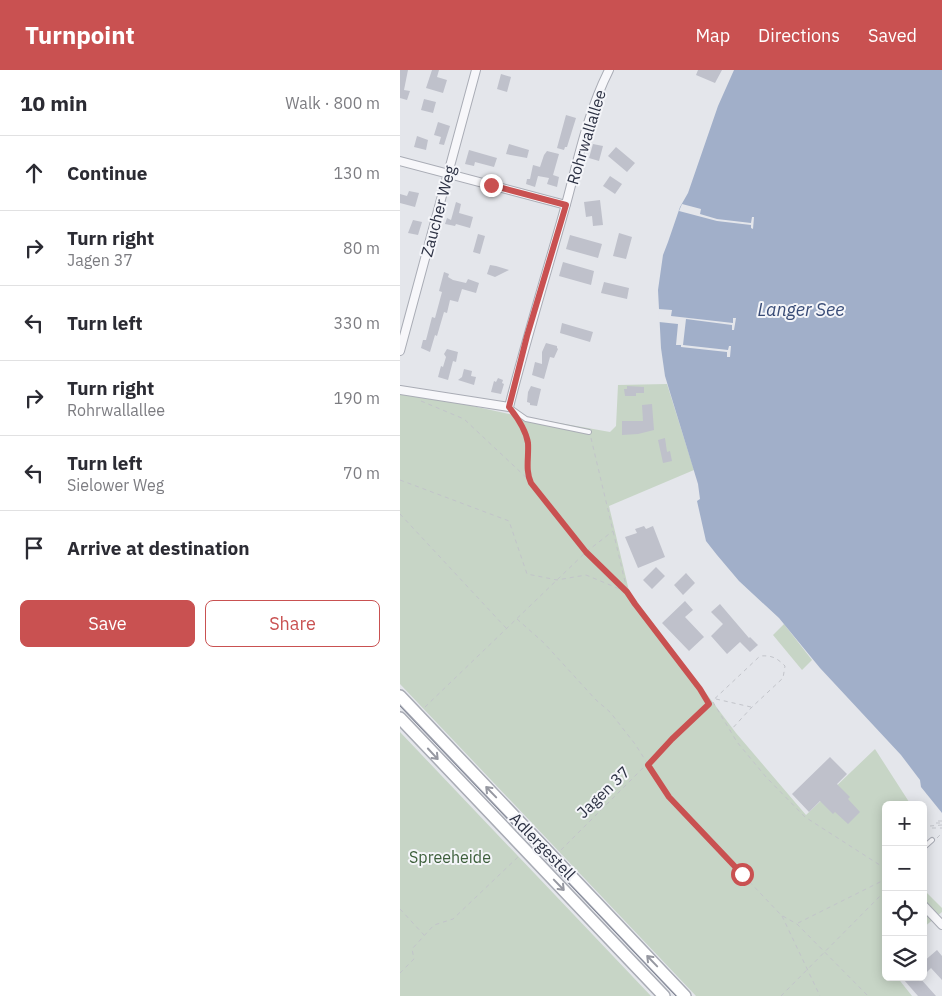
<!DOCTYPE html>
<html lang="en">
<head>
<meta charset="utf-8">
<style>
	body { margin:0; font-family:"IBM Plex Sans",sans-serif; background:#f7f7f7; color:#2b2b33 }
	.controls { position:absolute; right:15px; bottom:15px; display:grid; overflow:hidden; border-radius:8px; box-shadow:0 2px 12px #0003 }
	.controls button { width:45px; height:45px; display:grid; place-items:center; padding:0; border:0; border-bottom:1px solid #e1e1e2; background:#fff; color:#2b2b33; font:25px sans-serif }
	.stop { position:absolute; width:15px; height:15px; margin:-11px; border:4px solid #c95151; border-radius:50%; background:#fff }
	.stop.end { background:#c95151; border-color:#fff; box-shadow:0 1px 5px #0008 }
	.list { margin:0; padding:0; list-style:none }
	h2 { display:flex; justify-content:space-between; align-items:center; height:65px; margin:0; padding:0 20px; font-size:21px }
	h2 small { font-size:16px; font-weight:400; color:#7c7c81 }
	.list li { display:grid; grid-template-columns:32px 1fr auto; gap:15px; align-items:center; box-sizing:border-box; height:75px; padding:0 20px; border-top:1px solid #e1e1e2 }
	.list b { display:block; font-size:19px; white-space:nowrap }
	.list p { margin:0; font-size:16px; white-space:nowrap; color:#7c7c81 }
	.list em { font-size:16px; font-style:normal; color:#7c7c81 }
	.actions { display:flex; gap:10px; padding:15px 20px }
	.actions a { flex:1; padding:11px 0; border:1px solid #c95151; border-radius:8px; text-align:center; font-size:18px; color:#c95151 }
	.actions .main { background:#c95151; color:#fff }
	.icon { flex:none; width:28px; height:28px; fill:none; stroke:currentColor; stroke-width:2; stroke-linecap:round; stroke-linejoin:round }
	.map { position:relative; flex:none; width:542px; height:926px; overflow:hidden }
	header { display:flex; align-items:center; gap:30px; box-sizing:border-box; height:70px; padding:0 25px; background:#c95151; color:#fff }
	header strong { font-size:24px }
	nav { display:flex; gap:28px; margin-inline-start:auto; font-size:18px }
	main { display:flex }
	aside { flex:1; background:#fff }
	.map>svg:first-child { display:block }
	.green { fill:#c7d5c6 }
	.water { fill:#a1afc9 }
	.pier { fill:#e4e6eb }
	.building { fill:#bfc1cb }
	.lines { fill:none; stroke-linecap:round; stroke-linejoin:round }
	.service-casing { stroke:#a9acb5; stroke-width:6 }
	.minor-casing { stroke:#a9acb5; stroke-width:10 }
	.secondary-casing { stroke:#a9acb5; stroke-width:14 }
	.path { stroke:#c2c4ca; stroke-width:1; stroke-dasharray:4 4; stroke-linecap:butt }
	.service { stroke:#f7f7fa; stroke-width:4 }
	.minor { stroke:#f7f7fa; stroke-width:8 }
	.secondary { stroke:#fff; stroke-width:11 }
	.tram { stroke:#7e8394; stroke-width:1 }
	.oneway { stroke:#9698a1 }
	.route { stroke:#c95151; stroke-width:6 }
	.labels { text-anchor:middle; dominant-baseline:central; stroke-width:4; stroke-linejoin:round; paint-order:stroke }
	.street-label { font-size:16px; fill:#2c3143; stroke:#f4f5f9 }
	.park-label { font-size:16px; fill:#3c5e3a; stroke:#f4f5f9 }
	.water-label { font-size:18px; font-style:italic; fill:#384b76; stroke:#f4f5f9 }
</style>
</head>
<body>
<header>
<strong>Turnpoint</strong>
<nav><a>Map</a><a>Directions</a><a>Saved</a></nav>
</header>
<main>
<aside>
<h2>10 min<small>Walk · 800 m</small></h2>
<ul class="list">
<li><svg class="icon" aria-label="ahead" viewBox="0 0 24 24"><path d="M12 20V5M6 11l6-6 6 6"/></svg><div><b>Continue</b></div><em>130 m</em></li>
<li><svg class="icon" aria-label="right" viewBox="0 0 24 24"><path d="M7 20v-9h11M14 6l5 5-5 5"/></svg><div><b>Turn right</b><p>Jagen 37</p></div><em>80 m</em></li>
<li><svg class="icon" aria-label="left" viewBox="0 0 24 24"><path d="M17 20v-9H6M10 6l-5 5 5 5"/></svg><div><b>Turn left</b></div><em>330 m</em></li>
<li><svg class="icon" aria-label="right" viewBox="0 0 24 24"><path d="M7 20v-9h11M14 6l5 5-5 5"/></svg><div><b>Turn right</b><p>Rohrwallallee</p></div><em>190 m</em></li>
<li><svg class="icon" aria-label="left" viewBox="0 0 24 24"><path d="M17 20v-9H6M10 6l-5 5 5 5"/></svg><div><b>Turn left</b><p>Sielower Weg</p></div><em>70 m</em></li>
<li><svg class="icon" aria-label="arrive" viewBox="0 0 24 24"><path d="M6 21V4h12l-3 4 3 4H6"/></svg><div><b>Arrive at destination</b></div></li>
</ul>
<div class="actions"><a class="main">Save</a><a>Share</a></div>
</aside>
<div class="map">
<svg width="542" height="926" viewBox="0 0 542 926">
	<rect width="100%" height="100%" fill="#e4e6eb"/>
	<path class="green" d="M267 314 294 400 209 436 229 521 336 663 406 745 475 679 511 735H486L485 891 486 907H497L512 926H296L0 614V320L109 344 210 362 216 356 218 315Z
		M384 554 412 590 402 600 373 565Z
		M0 662 251 926H0Z
		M523 819 542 838V842L523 858Z"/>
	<path class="water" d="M334 0H542V743L521 717 520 710 501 685 420 598 379 548 339 511 317 485 306 471 297 431 300 429 298 414 265 306 261 278 258 220 263 185 268 172 280 137 288 123 318 36Z"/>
	<path class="pier" d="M282 134 301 139 300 144 317 149 351 153 352 147H354L353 159 351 158V155L317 151 279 141Z
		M258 239 272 240 271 246 333 253V248H336L334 260H332V255L286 249 283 275 328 280 329 276H331L330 287H327V282L281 277V275H276L278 254 259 252Z"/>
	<path class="building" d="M0 0H8L4 20 10 21 7 30 0 28Z
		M32 0H39L37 7 47 10 43 23 26 18Z
		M298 0H322L315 13 296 5Z
		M101 4 111 7 107 22 97 19Z
		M24 29 36 32 33 43 21 40Z
		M166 45 176 48 167 77H165L164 80 157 78Z
		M38 52 50 56 44 75 39 74 41 67 34 65Z
		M17 66 28 70 26 80 14 77Z
		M109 74 129 80 127 88 106 84Z
		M193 74 203 76 199 91 189 88Z
		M216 77 235 93 227 102 208 86Z
		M69 80 97 88 94 97 75 92 74 96 65 94Z
		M147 81 159 84 153 105 159 107 157 117 147 114 149 108 138 106 135 117 126 114 127 109H130L133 95 140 97 144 85Z
		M210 106 222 114 215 124 203 116Z
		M9 121 19 123 15 137 0 133V124L7 126Z
		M200 130 203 155 193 156 192 146 186 147 184 132Z
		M56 132 61 134 59 143 73 147 70 158 56 154 55 156 45 154 47 148 51 150Z
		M13 150 22 152 18 165 8 163Z
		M219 163 232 167 226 189 213 186Z
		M78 164 85 166 80 184 73 182Z
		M170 165 202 174 198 188 166 179Z
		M163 192 194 201 191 215 159 206Z
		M90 195 96 196 109 200 95 207 87 204Z
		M44 202 49 204 48 207 53 210 66 213 68 209 79 213 76 223 62 219 58 232 50 230 47 243 44 242 37 266 35 265 30 282 21 278 23 270H26L32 247 35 248 42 222 39 221Z
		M204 212 229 218 227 229 201 223Z
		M162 253 193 262 190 272 160 263Z
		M146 273 157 276V278L158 279 154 288 150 287 144 309 132 305 135 292 142 294V282Z
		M47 279 58 282 56 292 53 291 48 310 38 307 41 296 43 297 46 287 44 284Z
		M64 299 72 301 71 306 76 307 74 315 58 310 62 307Z
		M98 308 103 310 102 313 104 314 101 324 91 322 94 311 96 312Z
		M131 316 141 319 137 336 130 335V333L127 332 128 322Z
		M227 316 244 317V323H236V326H225L224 319H227Z
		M252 334 254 360 238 364 222 365V351H243L242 335Z
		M265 368 267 382 270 381 272 391 263 393 258 370Z
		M244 456 246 459 253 456 265 487 238 498 225 467 237 463 235 459Z
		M256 497 265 506 252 519 243 510Z
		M286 503 295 513 283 525 274 515Z
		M285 531 293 540 285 547 304 567 289 581 262 553Z
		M320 534 349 568 350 567 358 575 350 582 340 572 327 584 311 566 323 554 311 542Z
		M430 687 447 704 437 714 450 727 448 729 460 742 448 754 435 742 433 744 420 731 409 742 392 724Z
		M537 880 542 886V910L531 898 523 906V892Z
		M507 907H519L536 926H518L504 910Z"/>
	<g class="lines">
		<defs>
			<path id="service" d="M109 337 126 349 189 362
				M523 778 532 770"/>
			<path id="minor" d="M0 91 166 135
				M0 281 76 0
				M0 320 109 337C126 270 146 205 165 138 178 91 187 44 209 0
				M523 835 542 855"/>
			<path id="secondary" d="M0 626 285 926
				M0 648 264 926"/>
		</defs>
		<use href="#service" class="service-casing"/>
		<use href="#minor" class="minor-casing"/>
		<use href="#secondary" class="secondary-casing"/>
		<path class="path" d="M21 331 64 349 131 412
			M119 351 128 372 127 405 131 413 186 482 227 522 235 534 300 619 309 634
			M191 368 227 520
			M0 410 109 451 127 504 157 510 186 505 227 522
			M0 444 106 558
			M117 549 144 573 196 630 210 642 235 674 269 727 381 845 397 854 468 926
			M316 629 351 637
			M313 632 337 672 366 707 405 747 486 799
			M25 637 186 482 213 461
			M542 751H536V753H542
			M542 755 530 756V758H542
			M537 768 542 763
			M161 780 272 669 360 586C372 585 377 588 385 596L383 608 352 637 330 661
			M0 839 24 865
			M382 846 420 926
			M398 853 486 809
			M0 903 14 889 12 879 34 855 53 849 119 786
			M381 926 486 820"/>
		<use href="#service" class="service"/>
		<use href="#minor" class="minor"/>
		<use href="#secondary" class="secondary"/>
		<path class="tram" d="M0 636 276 926"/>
	</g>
	<defs><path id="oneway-shaft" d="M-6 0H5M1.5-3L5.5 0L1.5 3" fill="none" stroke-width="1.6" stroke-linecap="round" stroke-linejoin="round" transform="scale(1.25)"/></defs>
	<g class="oneway">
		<use href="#oneway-shaft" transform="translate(33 684) rotate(47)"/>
		<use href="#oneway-shaft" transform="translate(91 722) rotate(-134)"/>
		<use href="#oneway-shaft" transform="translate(159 815) rotate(46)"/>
		<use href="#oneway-shaft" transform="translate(252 891) rotate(-134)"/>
	</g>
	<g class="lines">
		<path class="route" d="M91 115 166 135 127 266 109 337C117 347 126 360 128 373 129 387 125 400 131 413L186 482 227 522 235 534 300 619 309 634 272 669 248 695 269 727 342 804"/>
	</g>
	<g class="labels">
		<g class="street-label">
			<text transform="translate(186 67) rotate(-73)">Rohrwallallee</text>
			<text transform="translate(38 141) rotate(-75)">Zaucher Weg</text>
			<text transform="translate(203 722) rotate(-44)">Jagen 37</text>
			<text transform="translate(143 776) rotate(46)">Adlergestell</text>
		</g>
		<g class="park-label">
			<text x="50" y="787">Spreeheide</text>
		</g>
		<g class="water-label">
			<text x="401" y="239">Langer See</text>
		</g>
	</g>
</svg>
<div class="controls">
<button>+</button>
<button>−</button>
<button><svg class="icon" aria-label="locate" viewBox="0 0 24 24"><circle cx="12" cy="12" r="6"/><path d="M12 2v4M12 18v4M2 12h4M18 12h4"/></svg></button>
<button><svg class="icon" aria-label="layers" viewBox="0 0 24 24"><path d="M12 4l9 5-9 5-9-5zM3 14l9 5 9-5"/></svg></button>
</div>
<div class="stop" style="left:342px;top:804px"></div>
<div class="stop end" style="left:91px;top:115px"></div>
</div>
</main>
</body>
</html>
